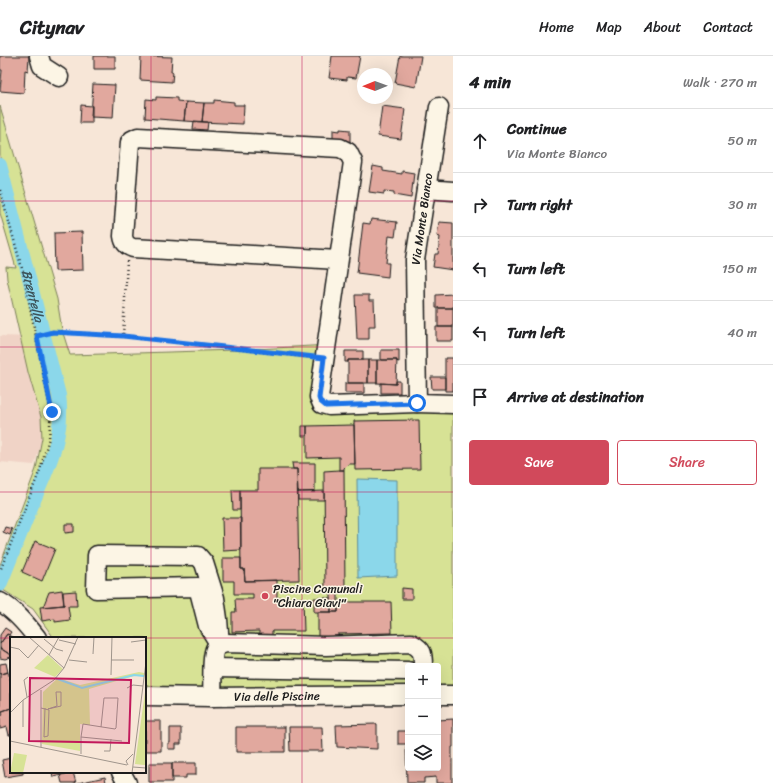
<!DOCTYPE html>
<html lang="en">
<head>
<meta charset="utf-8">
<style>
	body { margin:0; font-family:Sriracha,sans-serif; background:#f2f2f2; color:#202124 }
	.controls { position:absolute; right:12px; bottom:12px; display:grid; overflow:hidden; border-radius:4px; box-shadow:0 4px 16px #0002 }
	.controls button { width:36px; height:36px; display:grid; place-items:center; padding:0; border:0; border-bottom:1px solid #e0e0e0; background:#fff; color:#202124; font:20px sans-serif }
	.compass { position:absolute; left:357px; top:12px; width:36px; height:36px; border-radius:50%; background:#fff; box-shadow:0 4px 16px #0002; rotate:269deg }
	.stop { position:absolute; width:12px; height:12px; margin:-9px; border:3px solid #1a73e8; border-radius:50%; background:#fff }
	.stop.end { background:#1a73e8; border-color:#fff; box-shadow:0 1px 4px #0008 }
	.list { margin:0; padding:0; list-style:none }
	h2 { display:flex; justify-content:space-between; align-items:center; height:52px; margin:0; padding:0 16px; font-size:17px }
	h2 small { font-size:13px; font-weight:400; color:#757577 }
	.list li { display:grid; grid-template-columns:26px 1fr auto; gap:12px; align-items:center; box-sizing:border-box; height:64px; padding:0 16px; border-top:1px solid #e0e0e0 }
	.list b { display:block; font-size:15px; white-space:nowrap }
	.list p { margin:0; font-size:13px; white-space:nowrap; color:#757577 }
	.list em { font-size:13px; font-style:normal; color:#757577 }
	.actions { display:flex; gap:8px; padding:12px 16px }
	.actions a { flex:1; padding:9px 0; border:1px solid #d1495b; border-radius:4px; text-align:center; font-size:14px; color:#d1495b }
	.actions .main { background:#d1495b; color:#fff }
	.icon { flex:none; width:22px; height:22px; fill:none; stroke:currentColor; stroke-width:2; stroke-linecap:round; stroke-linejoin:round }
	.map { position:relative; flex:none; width:453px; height:727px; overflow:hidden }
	header { display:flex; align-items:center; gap:24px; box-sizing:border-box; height:56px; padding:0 20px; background:#fff; border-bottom:1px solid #e0e0e0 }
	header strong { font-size:19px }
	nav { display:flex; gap:22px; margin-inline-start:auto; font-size:14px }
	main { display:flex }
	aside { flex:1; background:#fff }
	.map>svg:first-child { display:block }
	.built { fill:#f0d3c6 }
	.green { fill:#d7e295; stroke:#7a7f58 }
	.water { fill:#8bd7ea; stroke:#5f8c98 }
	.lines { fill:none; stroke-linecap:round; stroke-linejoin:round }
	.canal { stroke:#8bd7ea; stroke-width:14 }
	.building { fill:#e1a89e; stroke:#1c1c1c }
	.minor-casing { stroke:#1c1c1c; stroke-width:21 }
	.path { stroke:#1c1c1c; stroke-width:2.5; stroke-dasharray:1 3; stroke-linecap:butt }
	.minor { stroke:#fcf5e5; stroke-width:18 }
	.route { stroke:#1a73e8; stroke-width:5 }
	.grid { fill:none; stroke:#c2185b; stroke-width:1; stroke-opacity:0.55 }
	.poi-dot { fill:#d1495b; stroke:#fcf5e5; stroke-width:1.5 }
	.labels { text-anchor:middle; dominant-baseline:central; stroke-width:3; stroke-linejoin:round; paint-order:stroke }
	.street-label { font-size:12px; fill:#1c1c1c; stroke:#fcf5e5 }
	.poi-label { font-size:12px; fill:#1c1c1c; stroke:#fcf5e5; text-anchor:start }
	.water-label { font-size:13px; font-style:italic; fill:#3d545a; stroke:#fcf5e5 }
	.inset-river { fill:none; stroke:#8bd7ea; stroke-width:2 }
	.inset-road { fill:none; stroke:#9f958c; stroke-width:1 }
	.view { fill:#c2185b; fill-opacity:0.15; stroke:#c2185b; stroke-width:2 }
	.inset-edge { fill:none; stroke:#1c1c1c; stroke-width:2 }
</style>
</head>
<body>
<header>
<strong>Citynav</strong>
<nav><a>Home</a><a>Map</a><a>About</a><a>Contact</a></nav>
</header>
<main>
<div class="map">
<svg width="453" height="727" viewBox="0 0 453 727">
	<rect width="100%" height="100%" fill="#f7e6d7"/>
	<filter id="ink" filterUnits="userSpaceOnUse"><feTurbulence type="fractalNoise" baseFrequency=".025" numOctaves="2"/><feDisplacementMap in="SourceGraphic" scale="8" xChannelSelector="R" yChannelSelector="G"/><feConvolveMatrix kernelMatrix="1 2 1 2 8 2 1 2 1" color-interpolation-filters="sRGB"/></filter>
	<g filter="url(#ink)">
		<path class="built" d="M0 280 32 281 45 377 34 409 0 406Z"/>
		<path class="green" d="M0 50 57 243 62 274 70 299 236 294 331 289 320 357 453 354V633H438V610H408V634L145 635V582H54L33 553 0 532V509L36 413 42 382 41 361 28 316 7 223 6 211 16 212 0 157Z"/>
		<path class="water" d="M357 423 397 424V520L358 522Z"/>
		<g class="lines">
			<path class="canal" id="s1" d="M0 109 59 339C65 380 47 413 32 449 21 476 11 502 0 529"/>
		</g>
		<path class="building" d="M0 0H29L28 15 25 14 24 37 0 35 2 14H0Z
			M94 0H115V13H94Z
			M141 0 172 1 171 16H173L172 26 140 24Z
			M332 0H360L356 22 347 21V24L329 22Z
			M400 0H421L416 31 395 27Z
			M93 28 115 29 113 62 91 61Z
			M156 41 177 42V45L186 46 184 65 145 62 146 43 156 44Z
			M214 44 234 46V49H244L243 68 202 66 204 47H214Z
			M186 46 204 47 202 66 184 65Z
			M81 49 92 50V67H80Z
			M382 50 405 53 401 83 378 80Z
			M194 65 208 66 207 74 193 73Z
			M340 73 350 74V88L333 85V74L340 75Z
			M373 110 383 112V115L402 118V115L414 117 411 142 394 139V136L384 135V138L369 136Z
			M371 163 397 166 395 181 389 180 386 207H389L388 221 357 217 363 167 370 168Z
			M439 166 453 167V214L433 211 435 198H438L440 181 437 180Z
			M82 176 83 214 55 215 54 177Z
			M453 238V252H436V239Z
			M355 239H369V245H374L375 270H369V283H357Z
			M438 252H453V271H438Z
			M436 271H453V285H436Z
			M381 294H399V306L396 305 397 304H381Z
			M345 295H363V304H348V306H345Z
			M445 302H453V335H445Z
			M348 304H368V327H348Z
			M368 304H377V327H368Z
			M377 304H397L396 328 377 327Z
			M431 321H445V333H432Z
			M396 325H400V337H381V327L396 328Z
			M345 327H364V337H345Z
			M419 364 420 413 355 414 354 365Z
			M354 369 355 408H348L344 412V414H339V401L307 402V370Z
			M302 370H307V380H302Z
			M292 407H315V436H298L297 413H293Z
			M258 413H297L299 524 245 525 244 513H241L240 434H258Z
			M339 414H344L345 535H325L324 415Z
			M232 434H240V454H233Z
			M324 435V444H298V436Z
			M222 462H241V494L223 495Z
			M65 468H74V476L65 477Z
			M5 471 12 473 10 479 3 476Z
			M35 485 55 493 42 525 22 516Z
			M223 502H241V513H244L245 525 277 524V542H303L304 575H272V579H259V575L232 576V556H236L235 543H253V538H234V525H223Z
			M402 532 412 533V543H402Z
			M62 534 64 549 43 551 49 536Z
			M76 535 77 550H68L70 564 55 566V563L42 565 40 551 64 549 63 536Z
			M331 535H338V556H331Z
			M314 542H331V556H314Z
			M338 546H391L392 577 338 578V585L318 582V556H338Z
			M5 572 11 576 9 579 7 578 0 588V579Z
			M7 578 13 582H11V594L9 598 0 592V588Z
			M0 592 11 599V601L5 603 0 602Z
			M6 607 8 616 0 618V608Z
			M8 616 11 626V652L0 656V618Z
			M11 652V679H9L7 671 0 673V660L3 659 2 655Z
			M453 663V691H452V727H436V721L424 722V727H407L406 690H408V712H438V664Z
			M145 665H161V695H145Z
			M377 668V693L337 691 336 669Z
			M236 671H285V696H236Z
			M289 671H322L323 695H290Z
			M170 672H181V688H176V693H168V687H170Z
			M398 675H408V688H398Z
			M11 702V716H23V718L5 721 2 704Z
			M149 707H172V726H149Z
			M172 707H196V719H186V722H172Z
			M52 716H73L53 721Z
			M73 716 76 727H62L60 719Z
			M105 721 106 727H78Z"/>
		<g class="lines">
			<defs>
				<g id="minor">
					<path d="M39 0 42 10 59 21"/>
					<path d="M439 51 415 204 417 347 453 348"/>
					<path d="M426 133 453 135"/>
					<path d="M338 204 133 192C127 190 124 187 123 180L130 86 132 84 138 81 340 92 348 96 353 106 319 341 322 348 329 350 417 347"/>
					<path d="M97 499 198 500 204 507 215 542 218 563 220 589 208 570 198 531 96 533Z"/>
					<path d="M0 546C15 554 27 569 37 582"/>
					<path d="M213 612 408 615"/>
					<path d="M438 639H453"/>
					<path id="s2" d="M145 640 212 641 408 639"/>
					<path d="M212 641C213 631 211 601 215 593 218 589 222 588 226 587L326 590 411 587C423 594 423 597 423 610"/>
					<path d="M121 716 127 727"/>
				</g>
			</defs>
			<use href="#minor" class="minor-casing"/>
			<path class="path" d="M0 134 23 216 51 356 49 382 40 414 0 515
				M127 205 123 280 309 301
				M37 280 53 276 123 280"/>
			<use href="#minor" class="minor"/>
		</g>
	</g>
	<g class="lines" filter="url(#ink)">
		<path class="route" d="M52 356 37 280 53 276 123 280 324 302 319 342 320 345 326 350 417 347"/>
	</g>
	<path class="grid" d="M151 0V727M302 0V727M0 145H453M0 291H453M0 436H453M0 582H453"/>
	<circle class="poi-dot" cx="265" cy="540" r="4"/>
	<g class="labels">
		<g class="street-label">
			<text transform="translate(422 163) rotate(-82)">Via Monte Bianco</text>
			<text stroke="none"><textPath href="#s2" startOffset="132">Via delle Piscine</textPath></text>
		</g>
		<g class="poi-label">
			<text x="273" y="533">Piscine Comunali<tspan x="273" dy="14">"Chiara Giavi"</tspan></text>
		</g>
		<g class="water-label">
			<text stroke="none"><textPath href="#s1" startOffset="135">Brentella</textPath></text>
		</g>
	</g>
	<g transform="translate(10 581)">
		<rect width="136" height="136" fill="#f7e6d7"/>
		<path d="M38 18 53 32 45 40 24 31ZM129 35 134 36V39H124L79 52 80 88 70 87V114L32 107 33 55 48 41 70 48ZM136 48V128H134L125 127ZM4 116 17 118 13 136H0Z" fill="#d7e295"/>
		<path class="inset-river" d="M45 41 72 51 124 38 134 39"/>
		<path class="inset-road" d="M19 0 54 31M34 2 46 12 53 14M49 3 66 7M121 5 136 3M0 10 9 12 18 21 29 8M83 17 84 0M39 18 49 0M59 23 77 25M101 23H124M101 38 102 0M117 51 123 48 133 49M46 55H51V69L38 72 47 69ZM17 60 14 43 18 40M31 71 39 73 38 99 34 100M0 76 13 63 44 43 54 31 68 0M13 90V63M34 100 35 71M71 100 73 87 105 92 106 91 108 61H94L91 90M0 104 117 128M31 110V53M94 114H100L101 102M71 117V100L112 104M118 128 116 124 123 117M123 130 136 131M122 136 136 25"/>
		<path class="view" d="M20 41 121 43 119 106 19 104Z"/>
		<rect width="136" height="136" class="inset-edge"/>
	</g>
</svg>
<div class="controls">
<button>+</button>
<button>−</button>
<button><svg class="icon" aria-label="layers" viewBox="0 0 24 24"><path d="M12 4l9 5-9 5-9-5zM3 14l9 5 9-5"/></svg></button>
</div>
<svg class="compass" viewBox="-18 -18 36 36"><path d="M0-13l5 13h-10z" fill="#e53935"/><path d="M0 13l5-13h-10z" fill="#757577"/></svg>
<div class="stop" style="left:417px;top:347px"></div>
<div class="stop end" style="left:52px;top:356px"></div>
</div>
<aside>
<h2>4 min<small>Walk · 270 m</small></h2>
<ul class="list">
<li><svg class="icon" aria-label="ahead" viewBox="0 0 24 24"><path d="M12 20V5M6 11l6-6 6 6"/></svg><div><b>Continue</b><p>Via Monte Bianco</p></div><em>50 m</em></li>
<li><svg class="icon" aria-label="right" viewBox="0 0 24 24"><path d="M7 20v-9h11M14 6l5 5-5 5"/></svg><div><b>Turn right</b></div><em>30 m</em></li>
<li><svg class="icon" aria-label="left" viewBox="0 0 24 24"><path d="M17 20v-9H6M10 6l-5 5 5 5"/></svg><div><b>Turn left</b></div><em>150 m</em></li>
<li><svg class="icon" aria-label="left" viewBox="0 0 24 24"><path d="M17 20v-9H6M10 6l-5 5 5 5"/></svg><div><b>Turn left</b></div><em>40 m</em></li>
<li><svg class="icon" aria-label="arrive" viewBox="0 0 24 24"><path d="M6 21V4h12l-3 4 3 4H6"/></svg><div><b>Arrive at destination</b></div></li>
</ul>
<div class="actions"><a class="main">Save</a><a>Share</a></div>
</aside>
</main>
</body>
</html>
